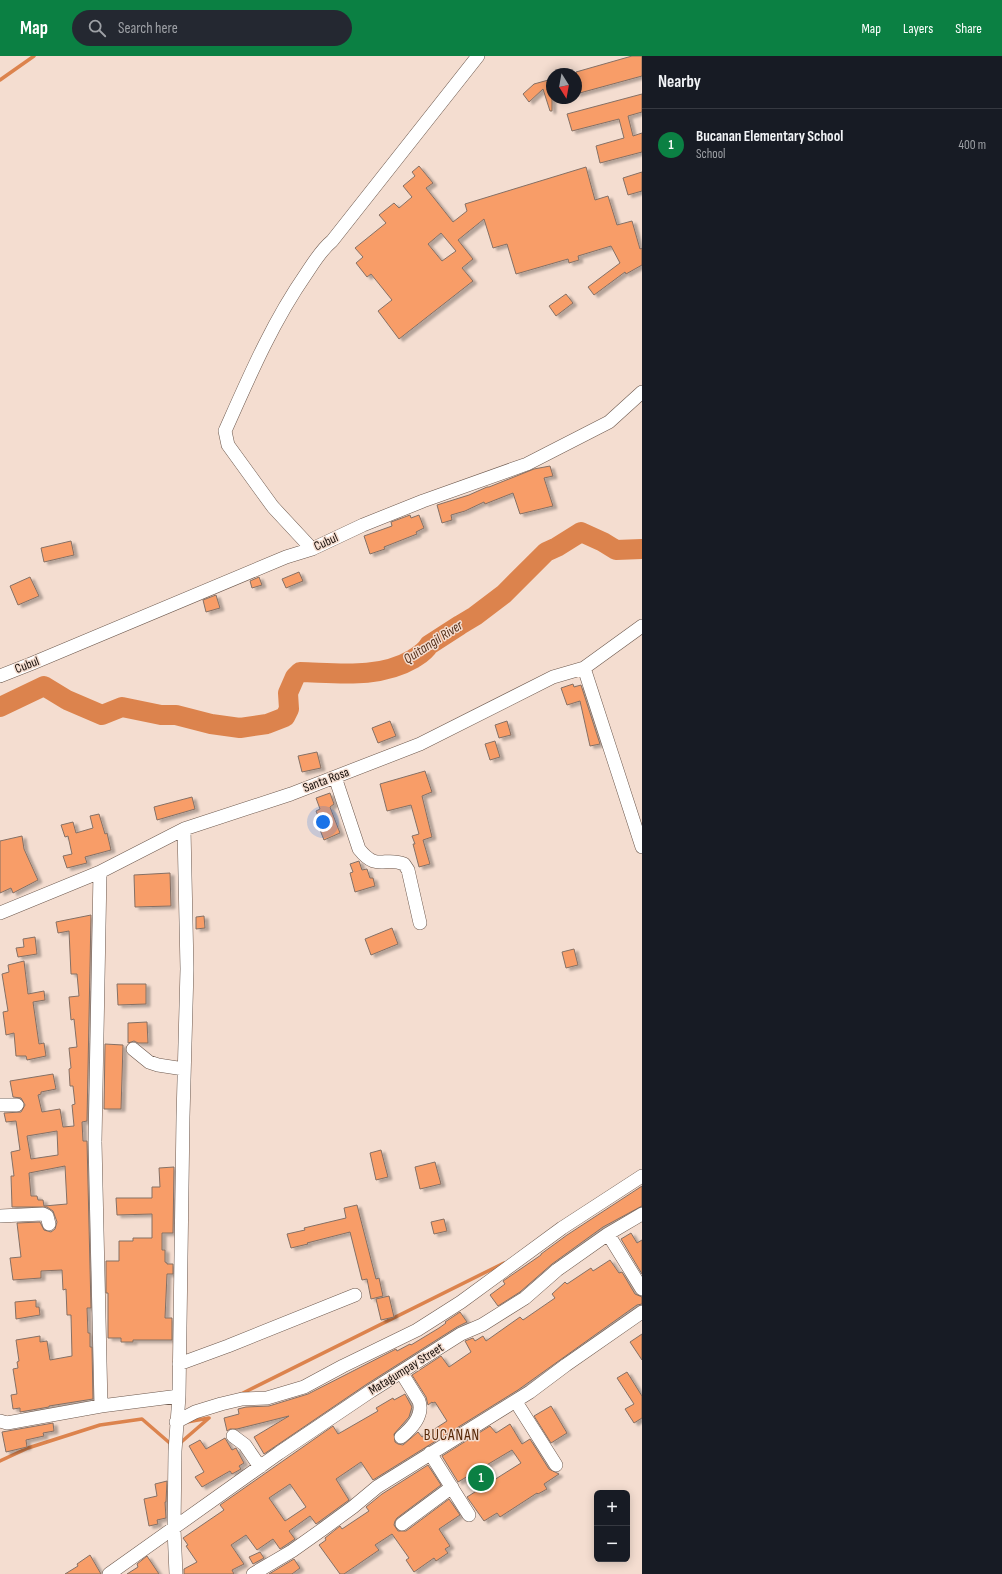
<!DOCTYPE html>
<html lang="en">
<head>
<meta charset="utf-8">
<style>
	body { margin:0; font-family:"Sofia Sans Condensed",sans-serif; background:#242831; color:#f1f3f6 }
	.controls { position:absolute; right:12px; bottom:12px; display:grid; overflow:hidden; border-radius:6px; box-shadow:0 2px 10px #0003 }
	.controls button { width:36px; height:36px; display:grid; place-items:center; padding:0; border:0; border-bottom:1px solid #363941; background:#171b24; color:#f1f3f6; font:20px sans-serif }
	.compass { position:absolute; left:546px; top:12px; width:36px; height:36px; border-radius:50%; background:#171b24; box-shadow:0 2px 10px #0003; rotate:169deg }
	.you { position:absolute; left:323px; top:766px; width:14px; height:14px; margin:-10px; border:3px solid #fff; border-radius:50%; background:#1a73e8; box-shadow:0 0 0 6px #1a73e833 }
	.badge { display:grid; place-items:center; width:26px; height:26px; border-radius:50%; background:#0b8043; color:#fff; font-size:13px; font-weight:700 }
	.pin { position:absolute; translate:-50% -50%; border:2px solid #fff; box-shadow:0 1px 4px #0006 }
	.list { margin:0; padding:0; list-style:none }
	h2 { display:flex; justify-content:space-between; align-items:center; height:52px; margin:0; padding:0 16px; font-size:17px }
	h2 small { font-size:13px; font-weight:400; color:#9ea1a6 }
	.list li { display:grid; grid-template-columns:26px 1fr auto; gap:12px; align-items:center; box-sizing:border-box; height:72px; padding:0 16px; border-top:1px solid #363941 }
	.list b { display:block; font-size:15px; white-space:nowrap }
	.list p { margin:0; font-size:13px; white-space:nowrap; color:#9ea1a6 }
	.list em { font-size:13px; font-style:normal; color:#9ea1a6 }
	.icon { flex:none; width:22px; height:22px; fill:none; stroke:currentColor; stroke-width:2; stroke-linecap:round; stroke-linejoin:round }
	.map { position:relative; flex:none; width:642px; height:1518px; overflow:hidden }
	header { display:flex; align-items:center; gap:24px; box-sizing:border-box; height:56px; padding:0 20px; background:#0b8043; color:#fff }
	header strong { font-size:19px }
	nav { display:flex; gap:22px; margin-inline-start:auto; font-size:14px }
	.search { width:280px; height:36px; background:#242831; display:flex; align-items:center; gap:10px; box-sizing:border-box; padding:0 14px; border-radius:22px; color:#9ea1a6; font-size:15px }
	main { display:flex }
	aside { flex:1; background:#171b24 }
	.map>svg:first-child { display:block }
	.lines { fill:none; stroke-linecap:round; stroke-linejoin:round }
	.stream { stroke:#dc834d; stroke-width:3.5 }
	.river { stroke:#dc834d; stroke-width:20 }
	.building { fill:#f89d67; stroke:#857065; fill-rule:evenodd; filter:url(#shadow) }
	.minor-casing { stroke:#6c584d; stroke-width:14 }
	.minor { stroke:#fff; stroke-width:13 }
	.labels { text-anchor:middle; dominant-baseline:central; stroke-width:3; stroke-linejoin:round; paint-order:stroke }
	.street-label { font-size:13px; fill:#140c08; stroke:#f4ddd0 }
	.water-label { font-size:14px; font-style:italic; fill:#55301a; stroke:#f4ddd0 }
	.quarter-label { font-size:15px; letter-spacing:1px; fill:#562808; stroke:#f4ddd0 }
</style>
</head>
<body>
<header>
<strong>Map</strong>
<div class="search"><svg class="icon" aria-label="search" viewBox="0 0 24 24"><circle cx="10" cy="10" r="6"/><path d="M15 15l6 6"/></svg>Search here</div>
<nav><a>Map</a><a>Layers</a><a>Share</a></nav>
</header>
<main>
<div class="map">
<svg width="642" height="1518" viewBox="0 0 642 1518">
	<defs>
		<filter id="shadow"><feDropShadow dx="4" dy="2.5" stdDeviation="1" flood-color="#0004"/></filter>
	</defs>
	<rect width="100%" height="100%" fill="#f4ddd0"/>
	<g class="lines">
		<path class="stream" d="M0 24 34 0
			M239 1339 504 1207
			M179 1388 209 1362 187 1366
			M0 1405 28 1392 100 1369 142 1363 172 1389"/>
		<path class="river" d="M0 651 44 630 67 644 102 659 122 651 161 659H176L211 668 240 672 267 668 285 661 289 653 288 637 295 621 300 616C338 617 379 623 413 603 419 599 425 596 429 589L460 569 475 560 504 538 546 496 557 491 581 476 603 486 616 494 642 493"/>
	</g>
	<path class="building" d="M632 0H642V20L576 38V16Z
		M552 23V55H550L543 33 529 46 523 38 534 28Z
		M642 38V56L628 60 633 80 642 77V96L600 107 596 90 624 82 619 63 572 75 567 58Z
		M419 110 433 127 426 132 453 166 467 155 465 148 586 111 595 144 608 140 617 169 632 165 640 193 642 192V209L626 218 625 216 594 239 588 231 620 207 611 190 578 200 579 204 569 207 568 203 516 218 507 188 493 192 484 163 458 184 473 203 462 212 473 225 399 283 378 255 392 244 371 218 367 221 356 207 363 201 355 192 386 167 379 159 394 147 399 152 412 141 403 130 415 120 412 116ZM441 177 456 195 442 205 428 188Z
		M642 116V135L628 139 623 122Z
		M566 238 573 247 556 260 549 250Z
		M550 410 553 420 544 422 553 450 520 458 513 437 485 448 484 446 465 455 451 459 452 464 442 467 437 449 469 439 487 431H489L534 413Z
		M410 459 411 462 419 459 424 472 416 476 417 478 384 491 385 493 370 498 364 480 392 470 391 466Z
		M71 485 74 499 44 506 41 492Z
		M299 516 303 525 286 532 282 523Z
		M30 521 39 540 18 549 10 530Z
		M259 521 262 529 252 532 250 525Z
		M216 539 220 552 206 556 203 544Z
		M573 628 574 631 581 629 600 688 590 690 580 645 567 649 561 632Z
		M390 665 396 680 378 687 372 672Z
		M507 665 511 679 499 682 495 669Z
		M495 685 500 701 490 704 485 688Z
		M317 696 321 712 302 716 298 700Z
		M425 715 432 736 422 740 432 781 423 784 430 808 419 811 413 788H415L412 780 419 778 411 749 387 755 380 728Z
		M330 737 334 748 330 751 340 777 324 784 320 774 323 773 316 755 320 753 316 742Z
		M192 741 195 753 157 764 154 751Z
		M99 758 105 778 107 777 111 794 85 801 87 807 67 812 63 800 72 798 68 780 65 781 61 769 73 766 76 777 93 772 90 760Z
		M22 780 24 793 38 824 13 837 11 832 0 837V785Z
		M359 805 362 814 367 813 370 822H373L375 830 355 836 350 817 353 816 350 808Z
		M170 817 171 850 135 851 134 819Z
		M91 859 87 1065 82 1066 83 1085H87L91 1252H87L88 1277H90V1291H92L93 1343 49 1350V1351L20 1356V1352L13 1353 11 1339 17 1338 13 1313 18 1312 17 1306 19 1305 16 1284 40 1280V1286L47 1285 50 1304 72 1300 71 1259H67L66 1233 63 1234 62 1214 41 1215V1222L13 1224 10 1202 21 1201 17 1167 40 1166 44 1174 51 1176 55 1173 57 1166 53 1155 47 1151H12L11 1120H14L11 1096 20 1094 16 1065 6 1066 4 1057 21 1056 25 1049 21 1042 13 1041 10 1025 53 1018 56 1033 41 1036V1038L38 1039 42 1056 60 1053 63 1071 74 1070 72 1049 75 1048 73 1030H70L69 1013 71 1012 69 992 77 991 74 963 71 964 69 941 79 940 77 918H71L69 875 58 877 56 866ZM57 1075 58 1099 31 1103 27 1080ZM65 1110 67 1148 44 1150 43 1144H38L37 1140H31L29 1117Z
		M204 860 205 872 196 873V861Z
		M392 872 398 888 371 899 365 883Z
		M35 881 37 898 18 901 16 892 24 891 23 883Z
		M574 893 578 909 566 912 562 896Z
		M24 905 28 938 44 935 45 944 33 946 39 988 44 987 46 1000 27 1004 26 1000H16L14 977 6 979 3 956 8 955 2 918 9 916 8 909Z
		M117 928H146V948L118 949Z
		M147 966 148 987H138L134 985 128 987V967Z
		M105 988 123 989 121 1053H104Z
		M381 1094 388 1121 376 1124 370 1097Z
		M435 1106 441 1128 420 1133 415 1111Z
		M174 1111 173 1177H162V1194H165V1206L167 1207V1208H173V1218H167L165 1262H172V1284H133V1286H121V1282H108V1237H106V1205H119V1185H133V1182H152V1158L117 1159 116 1142H152V1131H160L159 1112Z
		M642 1130V1150L603 1171 552 1208 520 1236 498 1250 490 1239 505 1228 503 1225 541 1199V1198L567 1179Z
		M357 1149 376 1223 379 1222 383 1240 371 1243 367 1223 362 1224 350 1176 307 1187 308 1188 291 1192 287 1178 305 1174 304 1172 346 1162 344 1152Z
		M444 1163 447 1175 434 1178 431 1166Z
		M631 1177 637 1187 642 1184V1218L621 1183Z
		M610 1204 619 1217 622 1216 635 1238 642 1241V1248L637 1249 518 1334 373 1424 361 1406 336 1423 349 1444 316 1468 310 1460 289 1475 295 1483 280 1493 273 1483 257 1494 246 1479 231 1489 244 1508 232 1514 234 1518H184V1513L197 1506 186 1490 188 1489 183 1482 224 1454 220 1449 333 1370 338 1378 378 1355 376 1352 393 1342 394 1344 405 1338 412 1351 409 1361 394 1378 395 1386 398 1388 403 1389 418 1376 422 1381 447 1365 435 1346 433 1347 432 1346 428 1349 426 1341 412 1319 441 1300 449 1311 471 1296 465 1285 473 1282 475 1285 483 1280 486 1285 520 1261 523 1264 555 1242 552 1238 565 1226 567 1228 591 1212 593 1215ZM290 1428 306 1451 285 1465 269 1442Z
		M389 1240 394 1261 381 1264 376 1243Z
		M36 1244V1251H39L40 1259 16 1263 15 1246Z
		M460 1256 467 1266 457 1271 367 1328 264 1398 254 1381 289 1360 237 1373H230L227 1375 224 1362 239 1358 238 1353 246 1351 269 1350 308 1338 396 1293 397 1295 410 1288 411 1289 439 1272 446 1267 445 1266Z
		M642 1278V1304L630 1286Z
		M627 1316 642 1340V1362L634 1367 625 1353 634 1348 617 1322Z
		M551 1350 567 1377 551 1387 534 1360Z
		M53 1367 54 1375 43 1377 44 1380 26 1384 27 1391 6 1396 2 1376Z
		M510 1368 522 1388 530 1383 549 1413 559 1418 544 1428 547 1433 538 1438 537 1437 500 1461 497 1457 484 1465 467 1441 521 1407 512 1394 458 1426 442 1400 490 1370 496 1377Z
		M225 1382 232 1394 236 1392 244 1407 239 1410 241 1413 232 1418 230 1415 202 1431 195 1421 204 1416 189 1390 200 1384 206 1393Z
		M428 1409 441 1429 397 1462 395 1465 394 1469 398 1475H406L449 1443 460 1459 439 1473 450 1490 445 1493 448 1497 436 1505 434 1502 414 1516 406 1504 409 1502 392 1478 375 1489 379 1494 344 1518H340L319 1489 326 1484 325 1482 340 1470 342 1473 369 1455 366 1451 382 1438Z
		M167 1425 166 1446H165L166 1462 157 1464 158 1468 149 1470 144 1443 157 1440 155 1428Z
		M260 1496 264 1502 253 1508 249 1501Z
		M90 1499 101 1518H65L78 1510 77 1508Z
		M147 1500 159 1518H127L138 1511 137 1508Z
		M294 1503 300 1512 292 1518H269Z"/>
	<g class="lines">
		<defs>
			<path id="minor" d="M312 493 273 451 228 389 225 375C249 321 272 267 306 218 314 206 321 194 332 185L478 0
				M584 612 642 791
				M0 620 33 607 286 501 312 493 363 469 423 445 527 408 609 366 642 336
				M335 721 359 793C377 816 384 800 404 808L408 814 420 867
				M100 816 95 1086 101 1350
				M0 857 100 816 184 773 291 738 420 688 553 621 584 612 642 570
				M133 993 149 1006 158 1009 184 1013
				M0 1049H17
				M0 1160 43 1158 47 1160 49 1168
				M608 1178 642 1233
				M179 1308 228 1290 355 1239
				M516 1346 556 1409
				M0 1365 7 1367 101 1350 179 1340
				M176 1366 195 1356 221 1348 242 1343 267 1342 304 1331 343 1310 417 1274 461 1246 562 1172 642 1120
				M233 1380 245 1389 260 1411
				M401 1381C411 1373 424 1360 419 1345L401 1316
				M430 1397 469 1459
				M402 1468 452 1431
				M109 1518 279 1397 371 1335 461 1278 482 1269 525 1242 557 1214 608 1178 642 1158
				M176 1518 174 1473 175 1395 179 1340 183 1061 187 913 184 773
				M253 1518 292 1495 323 1473 353 1451 377 1431 530 1336 566 1309 642 1256"/>
		</defs>
		<use href="#minor" class="minor-casing"/>
		<use href="#minor" class="minor"/>
	</g>
	<g class="labels">
		<g class="street-label">
			<text transform="translate(326 486) rotate(-24)">Cubul</text>
			<text transform="translate(27 609) rotate(-21)">Cubul</text>
			<text transform="translate(326 724) rotate(-21)">Santa Rosa</text>
			<text transform="translate(406 1313) rotate(-32)">Matagumpay Street</text>
		</g>
		<g class="water-label">
			<text transform="translate(433 586) rotate(-33)">Quitangil River</text>
		</g>
		<g class="quarter-label">
			<text x="452" y="1379">BUCANAN</text>
		</g>
	</g>
</svg>
<div class="controls">
<button>+</button>
<button>−</button>
</div>
<svg class="compass" viewBox="-18 -18 36 36"><path d="M0-13l5 13h-10z" fill="#e53935"/><path d="M0 13l5-13h-10z" fill="#9ea1a6"/></svg>
<div class="you"></div>
<div class="pin badge" style="left:481px;top:1422px">1</div>
</div>
<aside>
<h2>Nearby<small></small></h2>
<ul class="list">
<li><span class="badge">1</span><div><b>Bucanan Elementary School</b><p>School</p></div><em>400 m</em></li>
</ul>
</aside>
</main>
</body>
</html>
